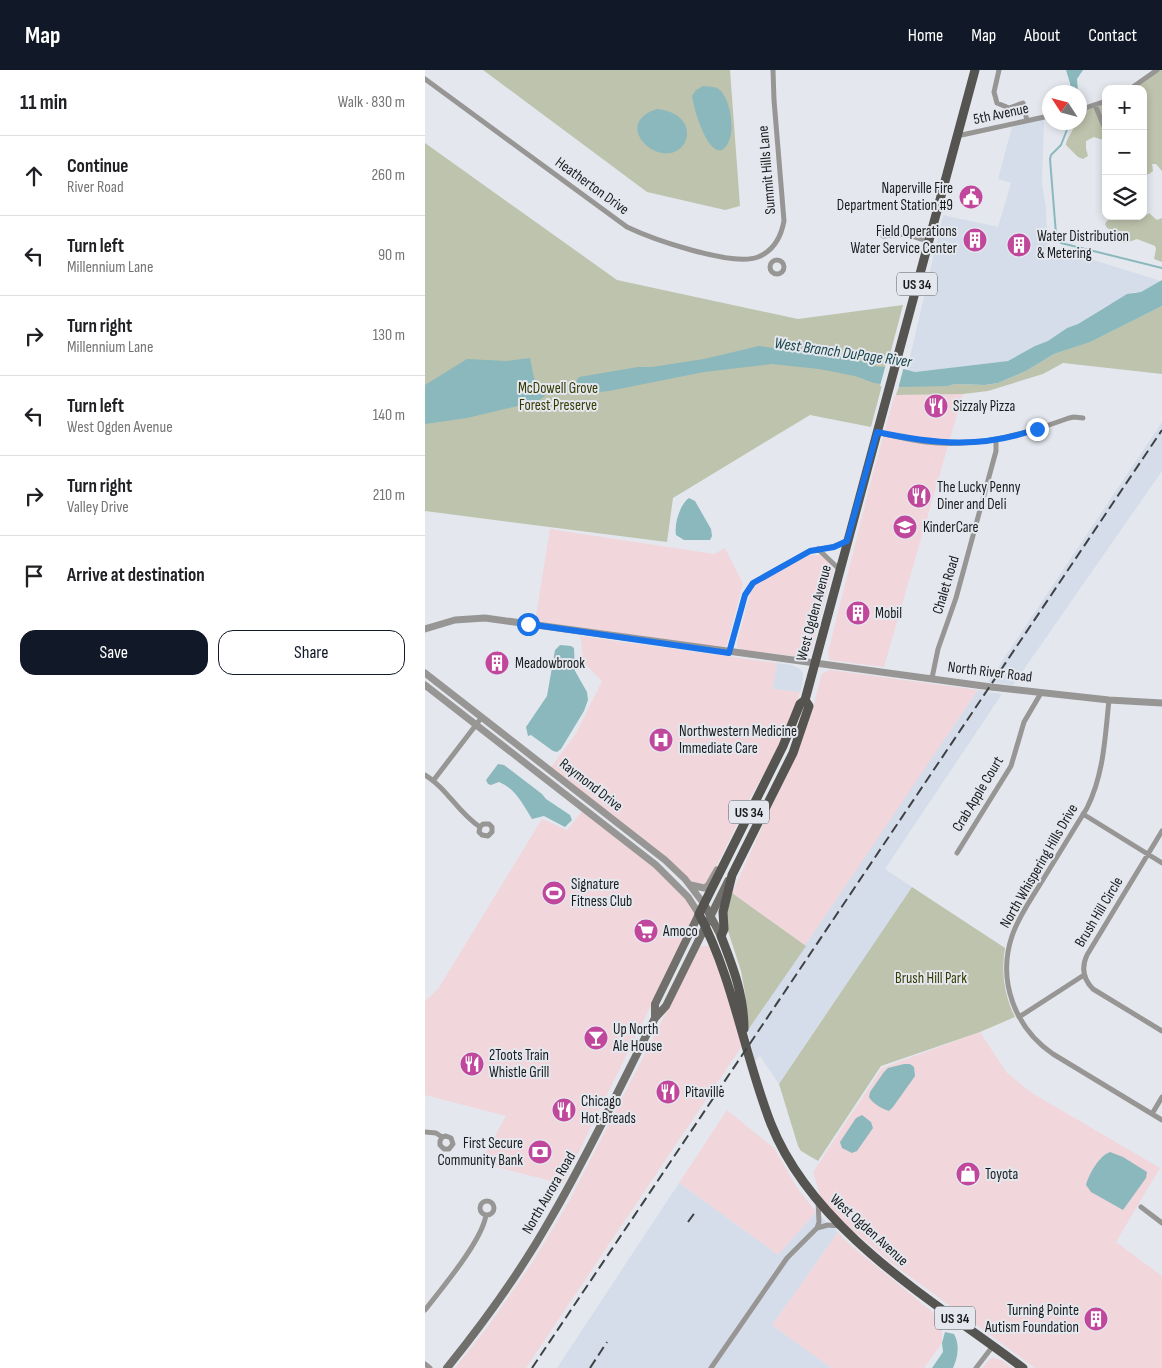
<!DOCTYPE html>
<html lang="en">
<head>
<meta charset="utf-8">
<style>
	body { margin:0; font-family:"Sofia Sans Condensed",sans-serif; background:#f2f2f2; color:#202124 }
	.controls { position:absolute; right:15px; top:15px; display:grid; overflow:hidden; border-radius:10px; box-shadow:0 2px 8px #0003 }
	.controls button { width:45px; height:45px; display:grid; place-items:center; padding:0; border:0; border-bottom:1px solid #e0e0e0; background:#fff; color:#202124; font:25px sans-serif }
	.compass { position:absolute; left:617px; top:15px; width:45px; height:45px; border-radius:50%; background:#fff; box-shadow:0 2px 8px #0003; rotate:306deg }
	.stop { position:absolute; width:15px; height:15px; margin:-11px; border:4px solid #1a73e8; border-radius:50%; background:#fff }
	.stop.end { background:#1a73e8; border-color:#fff; box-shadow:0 1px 5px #0008 }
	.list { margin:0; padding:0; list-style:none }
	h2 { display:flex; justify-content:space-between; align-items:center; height:65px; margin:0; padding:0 20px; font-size:21px }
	h2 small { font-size:16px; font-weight:400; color:#757577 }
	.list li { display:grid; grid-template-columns:32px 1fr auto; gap:15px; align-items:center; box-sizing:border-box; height:80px; padding:0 20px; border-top:1px solid #e0e0e0 }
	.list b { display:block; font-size:19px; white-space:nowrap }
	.list p { margin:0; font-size:16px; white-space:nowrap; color:#757577 }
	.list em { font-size:16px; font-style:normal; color:#757577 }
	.actions { display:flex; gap:10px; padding:15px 20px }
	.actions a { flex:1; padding:11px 0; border:1px solid #111827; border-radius:15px; text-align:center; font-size:18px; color:#111827 }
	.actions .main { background:#111827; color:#fff }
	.icon { flex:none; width:28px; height:28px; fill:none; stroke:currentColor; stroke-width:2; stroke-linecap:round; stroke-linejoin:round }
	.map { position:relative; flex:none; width:737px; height:1298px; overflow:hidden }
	header { display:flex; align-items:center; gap:30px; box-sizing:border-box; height:70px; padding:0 25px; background:#111827; color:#fff }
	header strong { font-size:24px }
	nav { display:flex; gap:28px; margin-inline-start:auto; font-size:18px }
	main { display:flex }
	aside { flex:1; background:#fff }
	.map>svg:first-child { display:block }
	.commercial { fill:#f1d6db }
	.built { fill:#d4dde9 }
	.green { fill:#bec3ad }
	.water { fill:#8ab8bc }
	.pier { fill:#e4e8ee }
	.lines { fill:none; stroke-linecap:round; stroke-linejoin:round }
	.stream { stroke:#8ab8bc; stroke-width:2 }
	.minor { stroke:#979694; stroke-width:5 }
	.tertiary { stroke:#979694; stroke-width:7 }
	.secondary { stroke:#716f6c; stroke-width:8 }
	.primary { stroke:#565450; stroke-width:9 }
	.rail { stroke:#3f4244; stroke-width:2; stroke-dasharray:10 5; stroke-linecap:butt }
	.route { stroke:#1a73e8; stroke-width:6 }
	.labels { text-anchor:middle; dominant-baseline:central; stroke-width:4; stroke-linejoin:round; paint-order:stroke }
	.shield { fill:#e4e8ee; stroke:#57595c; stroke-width:1 }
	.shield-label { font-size:14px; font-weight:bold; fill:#1a1c1e }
	.street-label { font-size:15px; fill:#1a1c1e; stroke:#e4e8ee }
	.poi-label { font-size:15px; fill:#1a1c1e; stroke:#e4e8ee; text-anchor:start }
	.park-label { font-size:15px; fill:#353b00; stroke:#e4e8ee }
	.water-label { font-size:16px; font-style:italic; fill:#1a4549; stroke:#e4e8ee }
</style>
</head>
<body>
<header>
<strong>Map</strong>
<nav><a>Home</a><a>Map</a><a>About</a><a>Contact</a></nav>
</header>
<main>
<aside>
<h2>11 min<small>Walk · 830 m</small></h2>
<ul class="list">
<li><svg class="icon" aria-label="ahead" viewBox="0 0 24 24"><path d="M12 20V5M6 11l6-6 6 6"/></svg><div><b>Continue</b><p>River Road</p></div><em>260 m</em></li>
<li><svg class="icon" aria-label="left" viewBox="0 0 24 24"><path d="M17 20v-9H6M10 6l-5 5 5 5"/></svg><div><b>Turn left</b><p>Millennium Lane</p></div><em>90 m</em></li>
<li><svg class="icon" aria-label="right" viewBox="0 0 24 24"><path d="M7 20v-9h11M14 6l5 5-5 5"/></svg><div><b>Turn right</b><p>Millennium Lane</p></div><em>130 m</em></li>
<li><svg class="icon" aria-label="left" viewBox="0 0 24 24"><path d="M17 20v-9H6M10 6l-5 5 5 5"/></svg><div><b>Turn left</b><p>West Ogden Avenue</p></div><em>140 m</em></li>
<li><svg class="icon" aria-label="right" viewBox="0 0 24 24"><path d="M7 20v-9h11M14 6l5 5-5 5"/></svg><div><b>Turn right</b><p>Valley Drive</p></div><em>210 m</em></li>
<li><svg class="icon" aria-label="arrive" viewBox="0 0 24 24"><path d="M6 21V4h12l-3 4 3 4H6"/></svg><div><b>Arrive at destination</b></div></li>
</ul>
<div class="actions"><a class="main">Save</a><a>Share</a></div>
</aside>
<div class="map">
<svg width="737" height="1298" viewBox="0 0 737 1298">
	<rect width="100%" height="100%" fill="#e4e8ee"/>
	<path class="commercial" d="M528 324H538L459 597 404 590 403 582 445 415 469 327 471 325Z
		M125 459 289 484 300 478 318 514 301 578 110 551Z
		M384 485H396L406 493 408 501 386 581 380 586H368L317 580 312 577V572L327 518 329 515Z
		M155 566 352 593 348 619 375 622 367 648 343 697 326 726 286 807 279 815 268 813 242 787 126 697 150 665 177 611 159 593Z
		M405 600 553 620 381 876 307 823 374 677 387 642 396 606 398 603Z
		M157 741 227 795 259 827 269 841 270 846 138 1114 55 1093 81 1046 0 1025V931L13 919 117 749 142 760Z
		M286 875 298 907 317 976 101 1298H30L64 1255 107 1193 143 1133 275 877Z
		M555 962 582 1003 607 1023 735 1098 691 1172 737 1206V1298H610L465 1192 420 1154 396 1128 388 1102 457 998Z
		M302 1040 349 1078 371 1116 391 1142 353 1185 254 1113Z
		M413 1162 423 1173 517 1250V1273L499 1298H406L347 1255Z
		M568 1288 576 1290 587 1298H557L565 1289Z"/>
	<path class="built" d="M619 48 617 114 621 137 622 173 626 177 736 211 716 222H709L681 236 653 254 642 258 623 271 610 276 583 291 490 302 482 300 518 145 573 157 586 113 573 109 587 57Z
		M737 352V401L588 615 563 612Z
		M352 593 367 595 375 599 378 603V609L375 622 348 619Z
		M553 620 577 624 460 799 487 817 354 1014 335 986 330 991 323 960Z
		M254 1113 353 1185 391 1142 413 1162 347 1255 406 1298H132Z"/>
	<path class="green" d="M58 0H305L315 136 300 140 222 122Z
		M732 0H737V101L731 94H727L728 101 724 104H720L718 106V19H706Z
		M681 32V71L669 67 661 71V79L663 86 658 89 653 87 641 75C641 68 649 61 650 53L654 52V41Z
		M0 73 192 210 373 249 478 235 446 357 385 345 248 428 242 472 0 441Z
		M724 143 732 150 737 148V192L729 189 731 179 730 176 712 169 701 173 696 172 690 161 682 158 680 154C686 142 706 145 715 150Z
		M737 236V304L638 293 618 304 563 321 538 324 471 325 474 316H523L530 314 560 315 573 313 601 301 629 284 664 272Z
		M487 817 580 878C576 903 579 924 590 947L555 962 456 996 393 1091 376 1081 373 1076 354 1014Z
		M307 823 381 876 323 960 320 923 316 901 302 858 301 844Z"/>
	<path class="water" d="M641 0H658L652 9 653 22H646L645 13Z
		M278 16C282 17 288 16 292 18 305 25 309 56 305 68 297 92 284 76 278 62 273 51 269 38 267 26L271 20Z
		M232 39C281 44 263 97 228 80 222 77 215 70 213 63 209 51 221 42 232 39Z
		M737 210V236L665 272 629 284 601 301 573 313 560 315 530 314 523 316 477 317 449 313 430 306 394 299 347 294 279 302 184 321 155 324 152 320 140 322 138 315 150 313 154 307 213 297H227L279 289 334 276 405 285 437 291 453 297H471L490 302 583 291 610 276 623 271 642 258 653 254 702 224 716 222Z
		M105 288 110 313 118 317 120 326 113 331 42 348 0 354V315L42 289 82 291Z
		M264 428 270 431 286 459 287 466 285 470H259L251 465C249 454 255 434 264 428Z
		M135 575 146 576 149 578 150 601 162 622 163 630 159 641 136 679 132 682 128 681 106 665 103 666 101 657 122 626 130 580Z
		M73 694 79 695 117 724 121 729 145 745 147 750 140 757 138 756 119 746 107 749C98 735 91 719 74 712L66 715 63 714 61 710Z
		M479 994H485L489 997 490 1006 468 1037 464 1041C457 1039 447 1033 444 1027L445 1022 459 1002 463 998Z
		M437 1045 446 1052 448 1058 432 1081 427 1083 417 1078 415 1072 431 1048Z
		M685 1082 698 1087 722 1102 721 1108 698 1140 666 1122 661 1115C664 1104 674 1086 685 1082Z
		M520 1262 529 1264C535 1275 533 1287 528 1298H507L518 1282 517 1273Z"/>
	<path class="pier" d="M461 294H471L479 296 473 319 455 316Z"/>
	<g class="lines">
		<path class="stream" d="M645 52 636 75 626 85 625 89 631 164 636 173 737 198"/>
		<path class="minor" d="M574 0 569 22 572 33 584 38 598 33 602 51
			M0 9 202 157C227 169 307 197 333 187 348 181 356 167 359 151L349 30 348 0
			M705 19 732 0
			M670 35 681 61
			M654 40 681 31
			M532 66 624 46
			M458 166 480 164 503 171
			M345 197a7 7 0 1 1 14 0a7 7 0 1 1-14 0Z
			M452 362C469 366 485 370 501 372 551 378 597 365 644 348L649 347 658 348
			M393 479 415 500
			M304 583 320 525 328 513 385 481 407 477 422 471
			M507 608 513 579 531 528 571 381V370
			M684 630C680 667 679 704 662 738 646 764 630 790 614 816 604 832 593 848 587 866 572 911 590 958 628 984L737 1050
			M0 705C22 718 33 743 55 757L54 762 57 765 63 766 67 762V757L64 754H58L55 757
			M8 711 57 647
			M658 744 737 793
			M737 761 662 885C656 898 658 909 668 919L737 961
			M532 783 586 696 599 652 616 623
			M594 947 659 905
			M727 1044 737 1027
			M0 1062 11 1063 17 1067 21 1066 26 1068 28 1074 24 1079H19L15 1075V1071L17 1067
			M55 1138a7 7 0 1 1 14 0a7 7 0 1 1-14 0Z
			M716 1137 737 1153
			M392 1158 394 1152 393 1131
			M0 1240C17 1218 57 1171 61 1145
			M0 1294 5 1298
			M286 1298 362 1188 392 1158 403 1155 415 1156
			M551 1298 568 1276"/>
		<path class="tertiary" d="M0 559 30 550 60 548 566 617 684 630 737 633
			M0 603 240 790 260 809 279 834
			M0 615 231 795 263 827 274 844
			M266 815 279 818 283 816 292 800"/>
		<path class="secondary" d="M279 834 296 866
			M230 948V934L274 844
			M22 1298C60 1251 96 1201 126 1148 164 1083 196 1015 230 948L241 936 303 811"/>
		<path class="primary" d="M550 0 380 630 375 634 358 676 274 844C309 910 319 985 346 1054 389 1162 509 1231 598 1298
			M319 959C319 925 308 897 296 866L299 859 298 842 307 805 368 683 384 636 380 630"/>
		<path class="rail" d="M263 1152 271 1141
			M107 1298 737 360
			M165 1298 182 1272"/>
	</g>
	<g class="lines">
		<path class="route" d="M103 554 304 583 320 525 328 513 385 481 409 477 422 471 452 362C509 374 555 379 612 359"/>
	</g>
	<defs>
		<symbol id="civic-disc" viewBox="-11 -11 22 22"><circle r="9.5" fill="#c0479b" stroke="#e4e8ee"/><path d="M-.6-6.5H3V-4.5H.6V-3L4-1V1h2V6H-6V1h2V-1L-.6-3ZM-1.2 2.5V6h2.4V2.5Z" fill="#fff"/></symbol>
		<symbol id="building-disc" viewBox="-11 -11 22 22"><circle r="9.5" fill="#c0479b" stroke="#e4e8ee"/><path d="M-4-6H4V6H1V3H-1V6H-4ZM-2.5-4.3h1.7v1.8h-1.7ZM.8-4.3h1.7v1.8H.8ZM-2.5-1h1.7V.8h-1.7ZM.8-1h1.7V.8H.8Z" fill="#fff"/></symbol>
		<symbol id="restaurant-disc" viewBox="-11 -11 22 22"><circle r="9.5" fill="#c0479b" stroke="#e4e8ee"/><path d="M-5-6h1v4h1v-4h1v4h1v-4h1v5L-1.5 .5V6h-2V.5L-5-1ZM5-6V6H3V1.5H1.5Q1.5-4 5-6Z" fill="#fff"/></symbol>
		<symbol id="school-disc" viewBox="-11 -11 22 22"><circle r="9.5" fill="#c0479b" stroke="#e4e8ee"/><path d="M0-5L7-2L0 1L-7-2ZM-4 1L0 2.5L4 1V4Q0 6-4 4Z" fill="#fff"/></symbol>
		<symbol id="hospital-disc" viewBox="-11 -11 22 22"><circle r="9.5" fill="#c0479b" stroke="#e4e8ee"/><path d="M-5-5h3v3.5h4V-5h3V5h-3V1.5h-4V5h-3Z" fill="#fff"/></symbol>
		<symbol id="stadium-disc" viewBox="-11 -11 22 22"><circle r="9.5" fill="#c0479b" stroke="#e4e8ee"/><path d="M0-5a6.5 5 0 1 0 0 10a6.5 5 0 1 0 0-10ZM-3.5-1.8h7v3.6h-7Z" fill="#fff"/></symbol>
		<symbol id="supermarket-disc" viewBox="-11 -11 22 22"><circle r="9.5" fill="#c0479b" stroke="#e4e8ee"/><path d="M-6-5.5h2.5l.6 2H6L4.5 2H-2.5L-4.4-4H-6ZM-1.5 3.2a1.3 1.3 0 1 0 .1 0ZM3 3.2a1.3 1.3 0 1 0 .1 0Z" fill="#fff"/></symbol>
		<symbol id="bar-disc" viewBox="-11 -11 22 22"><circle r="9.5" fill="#c0479b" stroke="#e4e8ee"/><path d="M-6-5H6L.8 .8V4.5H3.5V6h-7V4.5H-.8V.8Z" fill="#fff"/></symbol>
		<symbol id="bank-disc" viewBox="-11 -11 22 22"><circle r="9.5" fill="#c0479b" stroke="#e4e8ee"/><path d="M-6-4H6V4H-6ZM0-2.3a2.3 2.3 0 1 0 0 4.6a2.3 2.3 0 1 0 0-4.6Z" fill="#fff"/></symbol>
		<symbol id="shop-disc" viewBox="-11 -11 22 22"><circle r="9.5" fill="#c0479b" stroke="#e4e8ee"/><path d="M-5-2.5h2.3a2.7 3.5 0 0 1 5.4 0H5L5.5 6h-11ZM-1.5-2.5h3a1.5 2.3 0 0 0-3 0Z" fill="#fff"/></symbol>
	</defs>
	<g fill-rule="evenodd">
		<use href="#civic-disc" x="532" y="113" width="28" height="28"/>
		<use href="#building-disc" x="536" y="156" width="28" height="28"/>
		<use href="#building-disc" x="580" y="161" width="28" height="28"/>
		<use href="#restaurant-disc" x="497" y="322" width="28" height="28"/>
		<use href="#restaurant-disc" x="480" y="412" width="28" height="28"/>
		<use href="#school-disc" x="466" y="443" width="28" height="28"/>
		<use href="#building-disc" x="419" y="529" width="28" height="28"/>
		<use href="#building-disc" x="58" y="579" width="28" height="28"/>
		<use href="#hospital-disc" x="222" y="656" width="28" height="28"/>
		<use href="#stadium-disc" x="115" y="809" width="28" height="28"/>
		<use href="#supermarket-disc" x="207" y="847" width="28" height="28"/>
		<use href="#bar-disc" x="157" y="954" width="28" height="28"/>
		<use href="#restaurant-disc" x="33" y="980" width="28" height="28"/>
		<use href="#restaurant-disc" x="229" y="1008" width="28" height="28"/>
		<use href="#restaurant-disc" x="125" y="1026" width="28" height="28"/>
		<use href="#bank-disc" x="101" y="1068" width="28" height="28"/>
		<use href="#shop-disc" x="529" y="1090" width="28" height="28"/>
		<use href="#building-disc" x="657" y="1235" width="28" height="28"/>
	</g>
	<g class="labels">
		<g class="shield">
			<rect x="472" y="202.5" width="40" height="23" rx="4"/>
			<rect x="304" y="730.5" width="40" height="23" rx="4"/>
			<rect x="510" y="1236.5" width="40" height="23" rx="4"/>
		</g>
		<g class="shield-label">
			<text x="492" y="214">US 34</text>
			<text x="324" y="742">US 34</text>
			<text x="530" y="1248">US 34</text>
		</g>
		<g class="street-label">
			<text transform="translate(576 44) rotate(-12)">5th Avenue</text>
			<text transform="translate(342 100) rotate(-95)">Summit Hills Lane</text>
			<text transform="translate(167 116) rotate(36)">Heatherton Drive</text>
			<text transform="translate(521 515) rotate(-73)">Chalet Road</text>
			<text transform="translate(389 543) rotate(-75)">West Ogden Avenue</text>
			<text transform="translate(565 602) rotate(7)">North River Road</text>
			<text transform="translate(166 715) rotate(38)">Raymond Drive</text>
			<text transform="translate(553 724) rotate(-59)">Crab Apple Court</text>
			<text transform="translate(614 796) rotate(-60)">North Whispering Hills Drive</text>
			<text transform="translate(674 842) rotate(-59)">Brush Hill Circle</text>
			<text transform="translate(124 1123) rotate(-60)">North Aurora Road</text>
			<text transform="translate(444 1160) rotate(42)">West Ogden Avenue</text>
		</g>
		<g class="poi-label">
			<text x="528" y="118" text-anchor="end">Naperville Fire<tspan x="528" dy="17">Department Station #9</tspan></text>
			<text x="532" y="161" text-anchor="end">Field Operations<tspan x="532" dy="17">Water Service Center</tspan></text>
			<text x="612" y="166">Water Distribution<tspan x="612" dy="17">&amp; Metering</tspan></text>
			<text x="528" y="336">Sizzaly Pizza</text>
			<text x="512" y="417">The Lucky Penny<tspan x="512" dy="17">Diner and Deli</tspan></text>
			<text x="498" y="457">KinderCare</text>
			<text x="450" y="543">Mobil</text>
			<text x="90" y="593">Meadowbrook</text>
			<text x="254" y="661">Northwestern Medicine<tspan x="254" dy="17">Immediate Care</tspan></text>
			<text x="146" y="814">Signature<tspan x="146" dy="17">Fitness Club</tspan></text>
			<text x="238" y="861">Amoco</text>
			<text x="188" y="959">Up North<tspan x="188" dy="17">Ale House</tspan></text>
			<text x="64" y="985">2Toots Train<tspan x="64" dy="17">Whistle Grill</tspan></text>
			<text x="260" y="1022">Pitaville</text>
			<text x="156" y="1031">Chicago<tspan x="156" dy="17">Hot Breads</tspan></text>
			<text x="98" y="1073" text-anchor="end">First Secure<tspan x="98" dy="17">Community Bank</tspan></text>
			<text x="560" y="1104">Toyota</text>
			<text x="654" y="1240" text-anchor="end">Turning Pointe<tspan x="654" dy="17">Autism Foundation</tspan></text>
		</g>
		<g class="park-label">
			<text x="133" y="318">McDowell Grove<tspan x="133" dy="17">Forest Preserve</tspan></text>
			<text x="506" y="908">Brush Hill Park</text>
		</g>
		<g class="water-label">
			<text transform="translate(418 283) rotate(8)">West Branch DuPage River</text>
		</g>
	</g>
</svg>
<div class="controls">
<button>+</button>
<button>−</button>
<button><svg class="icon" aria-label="layers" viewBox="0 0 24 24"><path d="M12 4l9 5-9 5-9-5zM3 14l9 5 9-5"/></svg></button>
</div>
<svg class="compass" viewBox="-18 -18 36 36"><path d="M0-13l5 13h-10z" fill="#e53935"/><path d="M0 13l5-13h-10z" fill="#757577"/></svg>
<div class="stop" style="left:103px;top:554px"></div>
<div class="stop end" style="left:612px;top:359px"></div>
</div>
</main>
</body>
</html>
